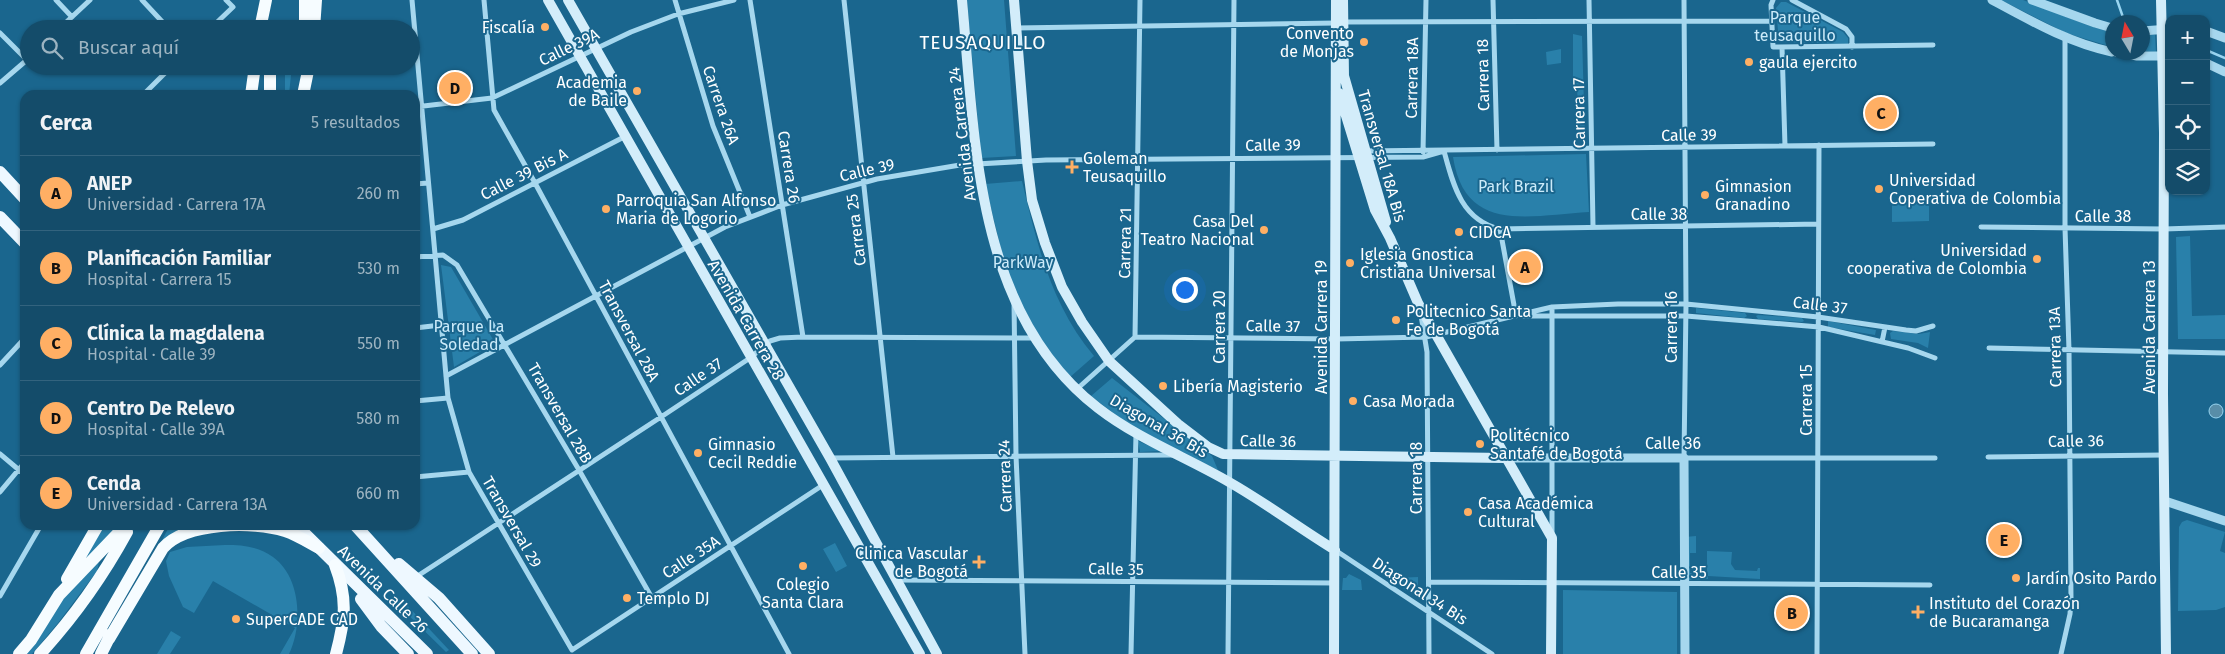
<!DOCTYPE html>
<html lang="es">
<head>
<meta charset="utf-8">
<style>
	body { margin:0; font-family:"Fira Sans",sans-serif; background:#215672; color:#f1f3f6 }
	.controls { position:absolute; right:15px; top:15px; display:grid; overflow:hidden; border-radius:10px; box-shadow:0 1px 4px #0004 }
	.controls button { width:45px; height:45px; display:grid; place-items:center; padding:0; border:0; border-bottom:1px solid #33637e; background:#144c6a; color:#f1f3f6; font:25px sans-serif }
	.compass { position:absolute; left:2105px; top:15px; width:45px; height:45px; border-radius:50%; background:#144c6a; box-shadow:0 1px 4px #0004; rotate:350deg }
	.you { position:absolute; left:1184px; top:289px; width:18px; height:18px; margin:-12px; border:4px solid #fff; border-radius:50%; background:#1a73e8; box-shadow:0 0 0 8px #1a73e833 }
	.badge { display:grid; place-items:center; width:32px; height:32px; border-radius:50%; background:#ffaf64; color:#111; font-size:16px; font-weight:700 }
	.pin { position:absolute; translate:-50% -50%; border:2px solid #fff; box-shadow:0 1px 5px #0006 }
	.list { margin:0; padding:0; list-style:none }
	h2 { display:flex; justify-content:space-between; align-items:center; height:65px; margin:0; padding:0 20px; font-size:21px }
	h2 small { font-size:16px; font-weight:400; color:#9db4c1 }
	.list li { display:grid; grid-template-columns:32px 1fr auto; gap:15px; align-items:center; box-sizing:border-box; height:75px; padding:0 20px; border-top:1px solid #33637e }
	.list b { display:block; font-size:19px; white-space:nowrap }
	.list p { margin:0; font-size:16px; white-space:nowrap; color:#9db4c1 }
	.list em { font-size:16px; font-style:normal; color:#9db4c1 }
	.icon { flex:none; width:28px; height:28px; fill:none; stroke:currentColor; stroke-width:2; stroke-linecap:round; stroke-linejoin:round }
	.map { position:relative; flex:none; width:2225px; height:654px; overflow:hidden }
	.search { position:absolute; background:#144c6a; box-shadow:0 1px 4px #0004; left:20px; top:20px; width:400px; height:55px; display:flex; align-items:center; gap:12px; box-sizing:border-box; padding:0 18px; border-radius:28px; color:#9db4c1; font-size:19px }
	.panel { position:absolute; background:#144c6a; box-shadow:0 1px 4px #0004; left:20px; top:90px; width:400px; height:440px; border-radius:15px }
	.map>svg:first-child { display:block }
	.green { fill:#2980aa }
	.water { fill:#588da8; stroke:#99d5f1 }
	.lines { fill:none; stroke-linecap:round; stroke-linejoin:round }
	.stream { stroke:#99d5f1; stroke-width:2.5 }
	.minor { stroke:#a6d7ee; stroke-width:5 }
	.tertiary { stroke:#a6d7ee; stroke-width:9 }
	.secondary { stroke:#d3edfa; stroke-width:10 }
	.primary { stroke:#eef8ff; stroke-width:12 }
	.trunk { stroke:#f6fcff; stroke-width:12 }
	.poi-dot { fill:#ffaf64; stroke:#1a668e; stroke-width:2 }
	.labels { text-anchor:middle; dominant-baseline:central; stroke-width:4; stroke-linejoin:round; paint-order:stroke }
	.park-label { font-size:16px; fill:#ccebfa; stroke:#1a668e }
	.poi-label { font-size:16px; fill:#fff; stroke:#1a668e; text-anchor:start }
	.street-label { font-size:16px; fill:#fff; stroke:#1a668e }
	.quarter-label { font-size:19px; letter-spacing:1px; fill:#fff; stroke:#1a668e }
</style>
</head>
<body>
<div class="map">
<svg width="2225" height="654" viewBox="0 0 2225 654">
	<rect width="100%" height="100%" fill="#1a668e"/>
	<path class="green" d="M967 0H1004L1016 156 981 158Z
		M2001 0H2023L2090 26 2112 32V47L2066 33Z
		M1781 2H1786L1843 32 1848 38V44L1779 42 1776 8Z
		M1573 34 1582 36 1585 139H1580L1577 89 1573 88Z
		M2142 34 2155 35 2156 52 2143 51Z
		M1561 49V63L1547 65 1546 52Z
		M285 66H292L289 94 285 93Z
		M1586 154 1589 212C1531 215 1465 235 1453 157Z
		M1022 181C1037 244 1051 305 1094 356L1069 378 1039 336 1009 281 985 184Z
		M1929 200V221L1892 222V201Z
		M2190 236 2192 316 2225 315V339H2178L2176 237Z
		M441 265 451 267 495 343 454 367Z
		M1696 308 1745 313 1747 316 1744 318 1696 313Z
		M1758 315 1802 318 1804 321 1802 322 1758 319 1756 316Z
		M1828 321 1876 330 1875 335 1828 327Z
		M1893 331 1919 334 1930 332 1928 348 1918 343 1891 339 1890 333Z
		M1112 378 1212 456 1218 470 1134 429 1091 396Z
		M1138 441 1161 451 1140 452Z
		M2187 520 2225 532 2220 551 2225 553V607L2216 610 2178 611 2179 527 2182 522Z
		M102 525H119L75 570Z
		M170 525H204L157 550Z
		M1696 536V553H1690V573L1707 572V551L1732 552 1731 564 1735 570 1757 571 1758 568H1760V579L1708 576V579L1685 580V537Z
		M835 543 847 566 836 572 823 549Z
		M225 545C242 545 258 546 273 557 301 577 303 625 289 654H280L295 628 213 581 194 613 183 607 169 576 166 561 170 552 187 547Z
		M99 562 97 571 58 623 32 654H23L55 607Z
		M1349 574 1361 580 1362 590H1342L1343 578H1346Z
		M1418 577V587H1409L1406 591 1396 580V578Z
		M1563 590 1677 592V654H1563Z
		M404 602 449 650 446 652 399 606Z
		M171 631 181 637 170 654H157Z"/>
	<path class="water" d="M2209 411a7 7 0 1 1 14 0a7 7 0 1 1-14 0Z"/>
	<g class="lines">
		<path class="stream" d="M2117 0 2124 20
			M2206 50 2225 58"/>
		<path class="minor" d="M56 0 72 17
			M142 0 169 29
			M412 0 448 398 469 472 572 650 823 485
			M484 0 494 110 535 183 789 654
			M675 0 713 126 750 217
			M750 0 803 337
			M844 0 893 457
			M1493 0 1497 150
			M1589 0 1593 226
			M1684 0 1686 304 1684 458H1935
			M1773 0 1771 5 1773 47 1933 45
			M1792 0 1846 29 1852 37V47
			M1343 22 1772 21
			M1016 28 1336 23
			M59 29 90 0
			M210 29 233 7 226 0
			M0 33 27 60
			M1782 47 1785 146
			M0 83 28 59
			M143 95 172 66
			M415 107 492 98 631 32 678 14 734 0
			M1364 151 1933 144
			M1444 151C1453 184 1461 220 1500 229L1818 224
			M1423 152 1426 0
			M415 184 428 183
			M1981 227 2164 229 2225 227
			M433 229 463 220 624 137
			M1500 229 1516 316
			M415 257 443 255 457 265 579 470 652 598
			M1014 302 1016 456 1025 654
			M1421 315 1427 352 1429 654
			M1524 316H1686L1819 327 1908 348 1935 358
			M415 328 441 325
			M1135 337 1140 0
			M1882 342 1885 327
			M1989 348 2225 353
			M0 365 25 338
			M446 376 725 227 782 205 877 179 960 165 1046 160 1423 157 1444 151
			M1077 389 1135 337 1336 339 1426 337 1552 307 1618 304H1686L1818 317 1906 330 1916 331 1933 326
			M415 401 448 398
			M0 454 25 475
			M1988 457 2164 455
			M830 458 1172 455
			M415 477 469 472
			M0 492 25 462
			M1552 533V307
			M1335 550 1492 654
			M416 577 661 417 750 358 770 341 780 338 803 337 1035 338
			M897 580 1334 583
			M1429 582 1930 585
			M0 596 41 525
			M1131 654 1136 434
			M1228 654 1234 0
			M1817 654 1819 145
			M2061 654 2070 614 2071 600 2069 350 2065 228V37"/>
		<path class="tertiary" d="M1992 0C2031 21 2069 43 2112 52
			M2032 0 2095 23 2112 28
			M2142 31 2169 29
			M2206 31 2225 38
			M2116 52 2137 56H2169
			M2206 63 2225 72
			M1505 458H1684L1685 654
			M2165 501 2225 521"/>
		<path class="secondary" d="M548 0 920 654
			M568 0 830 458 937 654
			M962 0C975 140 975 313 1098 408 1138 439 1186 457 1229 482 1266 503 1299 528 1335 550
			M1014 0 1027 161 1032 200 1045 243 1062 287 1082 322 1109 361 1178 424 1208 447 1223 454 1505 458
			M1343 0 1344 76 1386 222
			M2161 0 2164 133 2163 394 2166 654
			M1339 93 1375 210 1390 238 1418 303 1552 538 1551 654
			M1334 654 1336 0"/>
		<path class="primary" d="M0 172 25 199
			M0 217 25 243
			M296 525 427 654
			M355 525 472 654
			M399 564 439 598 489 654
			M361 599 381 626 408 654"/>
		<path class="trunk" d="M260 29 266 0
			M305 29V0
			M314 29 316 0
			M270 66V95
			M251 95 255 66
			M303 95 309 66
			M335 565C348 599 345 620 336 654
			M67 579 98 525
			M109 639 163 548C186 522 253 521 285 531 297 535 308 542 319 548
			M19 654 31 640 59 595 126 525
			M40 654C74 617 103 576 127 532
			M86 654 160 525
			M101 654 111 634"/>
	</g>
	<g class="poi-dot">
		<circle cx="545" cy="27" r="5"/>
		<circle cx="1364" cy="42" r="5"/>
		<circle cx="1749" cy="62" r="5"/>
		<circle cx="637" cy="91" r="5"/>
		<path d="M1069.5 159.5h5v5h5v5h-5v5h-5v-5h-5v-5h5z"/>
		<circle cx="1879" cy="189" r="5"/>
		<circle cx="1705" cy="195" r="5"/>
		<circle cx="606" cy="209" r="5"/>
		<circle cx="1264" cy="230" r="5"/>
		<circle cx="1459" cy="232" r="5"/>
		<circle cx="2037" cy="259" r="5"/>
		<circle cx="1350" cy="263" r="5"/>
		<circle cx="1396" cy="320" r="5"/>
		<circle cx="1163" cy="386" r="5"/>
		<circle cx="1353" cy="401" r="5"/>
		<circle cx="1480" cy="444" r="5"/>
		<circle cx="698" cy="453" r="5"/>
		<circle cx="1468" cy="512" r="5"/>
		<path d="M976.5 554.5h5v5h5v5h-5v5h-5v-5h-5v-5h5z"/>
		<circle cx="803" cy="566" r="5"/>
		<circle cx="2016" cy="578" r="5"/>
		<circle cx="627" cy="598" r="5"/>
		<path d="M1915.5 604.5h5v5h5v5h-5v5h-5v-5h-5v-5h5z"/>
		<circle cx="236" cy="619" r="5"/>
	</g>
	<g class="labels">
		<g class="park-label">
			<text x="1795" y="17">Parque<tspan x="1795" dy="18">teusaquillo</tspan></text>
			<text x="1516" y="186">Park Brazil</text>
			<text x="1023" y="262">ParkWay</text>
			<text x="469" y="326">Parque La<tspan x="469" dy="18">Soledad</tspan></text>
		</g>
		<g class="poi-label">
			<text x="535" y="27" text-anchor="end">Fiscalía</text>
			<text x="1354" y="33" text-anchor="end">Convento<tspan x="1354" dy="18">de Monjas</tspan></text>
			<text x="1759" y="62">gaula ejercito</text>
			<text x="627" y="82" text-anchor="end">Academia<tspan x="627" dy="18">de Baile</tspan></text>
			<text x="1083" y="158">Goleman<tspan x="1083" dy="18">Teusaquillo</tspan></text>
			<text x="1889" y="180">Universidad<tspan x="1889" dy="18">Coperativa de Colombia</tspan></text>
			<text x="1715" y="186">Gimnasion<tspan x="1715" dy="18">Granadino</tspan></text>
			<text x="616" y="200">Parroquia San Alfonso<tspan x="616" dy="18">Maria de Logorio</tspan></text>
			<text x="1254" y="221" text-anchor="end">Casa Del<tspan x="1254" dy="18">Teatro Nacional</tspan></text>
			<text x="1469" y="232">CIDCA</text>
			<text x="2027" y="250" text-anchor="end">Universidad<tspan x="2027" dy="18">cooperativa de Colombia</tspan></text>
			<text x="1360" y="254">Iglesia Gnostica<tspan x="1360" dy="18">Cristiana Universal</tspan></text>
			<text x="1406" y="311">Politecnico Santa<tspan x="1406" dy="18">Fe de Bogotá</tspan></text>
			<text x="1173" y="386">Libería Magisterio</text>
			<text x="1363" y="401">Casa Morada</text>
			<text x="1490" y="435">Politécnico<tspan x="1490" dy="18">Santafé de Bogotá</tspan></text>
			<text x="708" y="444">Gimnasio<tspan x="708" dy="18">Cecil Reddie</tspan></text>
			<text x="1478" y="503">Casa Académica<tspan x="1478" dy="18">Cultural</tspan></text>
			<text x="968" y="553" text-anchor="end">Clinica Vascular<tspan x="968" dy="18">de Bogotá</tspan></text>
			<text x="2026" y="578">Jardín Osito Pardo</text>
			<text x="803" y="584" text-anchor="middle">Colegio<tspan x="803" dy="18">Santa Clara</tspan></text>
			<text x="637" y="598">Templo DJ</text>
			<text x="1929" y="603">Instituto del Corazón<tspan x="1929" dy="18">de Bucaramanga</tspan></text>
			<text x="246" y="619">SuperCADE CAD</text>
		</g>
		<g class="street-label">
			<text transform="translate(569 47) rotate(-26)">Calle 39A</text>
			<text transform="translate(1483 75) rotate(-91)">Carrera 18</text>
			<text transform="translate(1412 78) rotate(-89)">Carrera 18A</text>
			<text transform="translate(721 105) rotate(71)">Carrera 26A</text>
			<text transform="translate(1579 113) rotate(-91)">Carrera 17</text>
			<text transform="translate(962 134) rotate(-97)">Avenida Carrera 24</text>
			<text transform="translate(1689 135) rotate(-1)">Calle 39</text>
			<text transform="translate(1273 145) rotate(-1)">Calle 39</text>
			<text transform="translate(1382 156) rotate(74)">Transversal 18A Bis</text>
			<text transform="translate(789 167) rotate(81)">Carrera 26</text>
			<text transform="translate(867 170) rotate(-13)">Calle 39</text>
			<text transform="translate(524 174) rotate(-27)">Calle 39 Bis A</text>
			<text x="1659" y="214">Calle 38</text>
			<text x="2103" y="216">Calle 38</text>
			<text transform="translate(856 230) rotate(-97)">Carrera 25</text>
			<text transform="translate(1125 243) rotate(-89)">Carrera 21</text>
			<text transform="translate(1820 305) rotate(7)">Calle 37</text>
			<text transform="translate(746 320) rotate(60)">Avenida Carrera 28</text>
			<text transform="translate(1273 326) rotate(1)">Calle 37</text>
			<text transform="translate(1219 327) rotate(-90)">Carrera 20</text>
			<text transform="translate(1321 327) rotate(-90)">Avenida Carrera 19</text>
			<text transform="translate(1671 327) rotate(-90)">Carrera 16</text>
			<text transform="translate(2149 327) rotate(-90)">Avenida Carrera 13</text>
			<text transform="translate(629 331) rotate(62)">Transversal 28A</text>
			<text transform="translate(2055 347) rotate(-91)">Carrera 13A</text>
			<text transform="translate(698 377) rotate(-34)">Calle 37</text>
			<text transform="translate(1806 400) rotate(-90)">Carrera 15</text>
			<text transform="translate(560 413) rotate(60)">Transversal 28B</text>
			<text transform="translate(1159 426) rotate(30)">Diagonal 36 Bis</text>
			<text transform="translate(1268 441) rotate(1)">Calle 36</text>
			<text transform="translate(2076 441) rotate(-1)">Calle 36</text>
			<text x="1673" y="443">Calle 36</text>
			<text transform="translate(1005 476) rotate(-92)">Carrera 24</text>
			<text transform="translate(1416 478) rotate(-90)">Carrera 18</text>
			<text transform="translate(512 522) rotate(60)">Transversal 29</text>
			<text transform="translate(691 557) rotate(-33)">Calle 35A</text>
			<text transform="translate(1116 569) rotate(1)">Calle 35</text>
			<text x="1679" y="572">Calle 35</text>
			<text transform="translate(383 589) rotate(44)">Avenida Calle 26</text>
			<text transform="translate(1420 591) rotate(33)">Diagonal 34 Bis</text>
		</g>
		<g class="quarter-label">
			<text x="983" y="42">TEUSAQUILLO</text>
		</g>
	</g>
</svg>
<div class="controls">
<button>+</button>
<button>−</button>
<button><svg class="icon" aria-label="locate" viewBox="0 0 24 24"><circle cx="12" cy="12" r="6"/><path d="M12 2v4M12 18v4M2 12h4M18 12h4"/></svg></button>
<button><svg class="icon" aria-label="layers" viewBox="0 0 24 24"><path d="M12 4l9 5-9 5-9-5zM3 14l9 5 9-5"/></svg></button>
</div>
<svg class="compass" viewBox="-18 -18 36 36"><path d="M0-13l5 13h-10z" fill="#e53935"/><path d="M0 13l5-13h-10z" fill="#9db4c1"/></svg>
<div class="you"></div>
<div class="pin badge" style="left:1525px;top:267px">A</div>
<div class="pin badge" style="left:1792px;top:613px">B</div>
<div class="pin badge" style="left:1881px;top:113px">C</div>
<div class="pin badge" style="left:455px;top:88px">D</div>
<div class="pin badge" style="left:2004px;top:540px">E</div>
<div class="search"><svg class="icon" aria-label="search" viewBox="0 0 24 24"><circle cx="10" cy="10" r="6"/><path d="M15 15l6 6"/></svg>Buscar aquí</div>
<section class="panel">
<h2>Cerca<small>5 resultados</small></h2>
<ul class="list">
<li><span class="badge">A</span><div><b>ANEP</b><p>Universidad · Carrera 17A</p></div><em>260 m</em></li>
<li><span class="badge">B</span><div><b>Planificación Familiar</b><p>Hospital · Carrera 15</p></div><em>530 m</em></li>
<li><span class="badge">C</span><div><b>Clínica la magdalena</b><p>Hospital · Calle 39</p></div><em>550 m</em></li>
<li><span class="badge">D</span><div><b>Centro De Relevo</b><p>Hospital · Calle 39A</p></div><em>580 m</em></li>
<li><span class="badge">E</span><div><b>Cenda</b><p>Universidad · Carrera 13A</p></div><em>660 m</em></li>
</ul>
</section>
</div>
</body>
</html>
